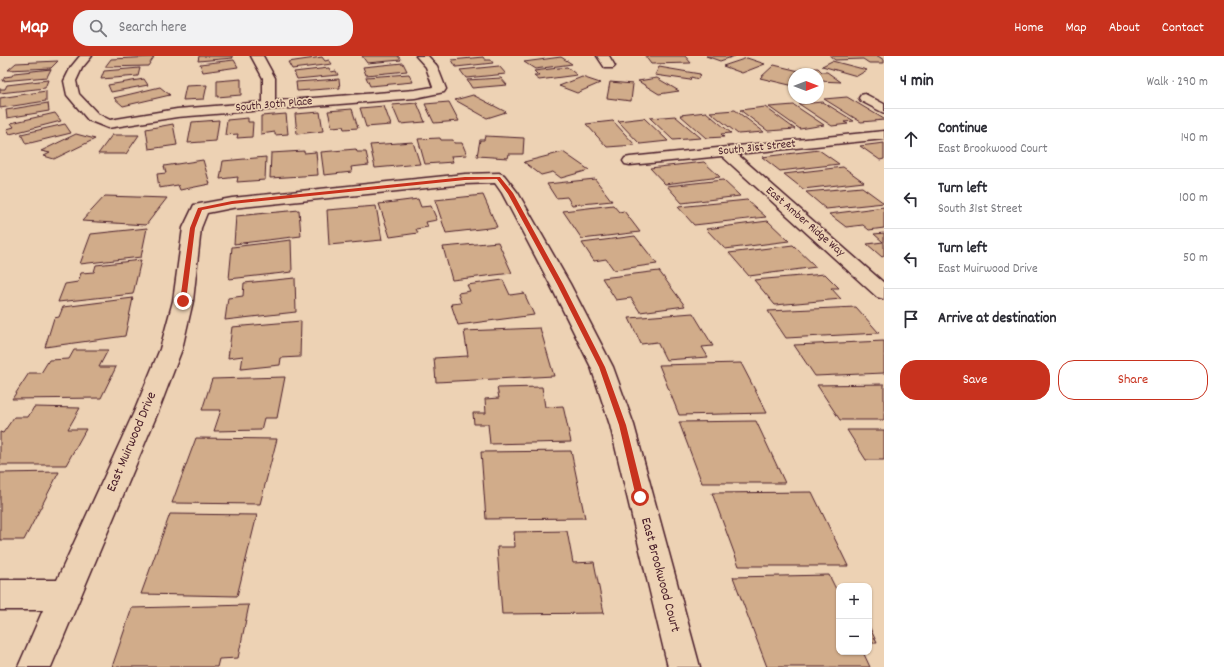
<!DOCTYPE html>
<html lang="en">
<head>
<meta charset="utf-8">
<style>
	body { margin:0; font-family:Dekko,sans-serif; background:#f2f2f3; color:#2b2b33 }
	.controls { position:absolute; right:12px; bottom:12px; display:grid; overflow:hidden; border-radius:8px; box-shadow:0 1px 3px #0004 }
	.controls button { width:36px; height:36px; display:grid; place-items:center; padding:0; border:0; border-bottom:1px solid #e1e1e2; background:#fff; color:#2b2b33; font:20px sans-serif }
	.compass { position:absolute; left:788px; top:12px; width:36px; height:36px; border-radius:50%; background:#fff; box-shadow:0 1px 3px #0004; rotate:90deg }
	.stop { position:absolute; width:12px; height:12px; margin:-9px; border:3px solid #c8321e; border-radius:50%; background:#fff }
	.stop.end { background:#c8321e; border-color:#fff; box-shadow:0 1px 4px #0008 }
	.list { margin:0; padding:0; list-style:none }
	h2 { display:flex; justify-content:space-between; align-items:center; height:52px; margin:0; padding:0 16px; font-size:17px }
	h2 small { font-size:13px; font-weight:400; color:#7c7c81 }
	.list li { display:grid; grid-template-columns:26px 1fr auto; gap:12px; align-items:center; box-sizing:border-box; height:60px; padding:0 16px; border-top:1px solid #e1e1e2 }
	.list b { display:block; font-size:15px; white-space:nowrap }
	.list p { margin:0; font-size:13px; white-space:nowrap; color:#7c7c81 }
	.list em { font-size:13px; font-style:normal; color:#7c7c81 }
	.actions { display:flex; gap:8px; padding:12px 16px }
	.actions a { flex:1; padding:9px 0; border:1px solid #c8321e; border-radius:16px; text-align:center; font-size:14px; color:#c8321e }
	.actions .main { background:#c8321e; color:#fff }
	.icon { flex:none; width:22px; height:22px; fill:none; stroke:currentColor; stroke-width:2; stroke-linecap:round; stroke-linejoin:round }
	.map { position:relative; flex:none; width:884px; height:611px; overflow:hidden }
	header { display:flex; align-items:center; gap:24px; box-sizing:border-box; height:56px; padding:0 20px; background:#c8321e; color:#fff }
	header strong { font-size:19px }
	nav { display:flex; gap:22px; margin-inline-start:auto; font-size:14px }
	.search { width:280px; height:36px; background:#f2f2f3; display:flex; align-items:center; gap:10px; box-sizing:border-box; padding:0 14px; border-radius:16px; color:#7c7c81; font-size:15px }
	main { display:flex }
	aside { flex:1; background:#fff }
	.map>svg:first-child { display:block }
	.building { fill:#d1ac8a; stroke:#4a1f2b }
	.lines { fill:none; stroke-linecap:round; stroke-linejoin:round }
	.minor-casing { stroke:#4a1f2b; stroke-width:3 }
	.minor { fill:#edd2b4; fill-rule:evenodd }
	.route { fill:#c8321e }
	.labels { text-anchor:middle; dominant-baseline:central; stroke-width:3.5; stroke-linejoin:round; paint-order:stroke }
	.far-street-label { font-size:12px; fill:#4a1f2b; stroke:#edd2b4 }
	.street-label { font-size:14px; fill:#4a1f2b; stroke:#edd2b4 }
</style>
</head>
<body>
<header>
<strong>Map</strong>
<div class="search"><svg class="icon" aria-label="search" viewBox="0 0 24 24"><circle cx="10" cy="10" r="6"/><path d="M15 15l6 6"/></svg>Search here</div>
<nav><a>Home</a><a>Map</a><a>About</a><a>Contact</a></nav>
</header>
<main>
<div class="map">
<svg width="884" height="611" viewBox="0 0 884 611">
	<rect width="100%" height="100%" fill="#edd2b4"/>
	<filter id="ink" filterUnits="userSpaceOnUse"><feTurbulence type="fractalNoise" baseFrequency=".025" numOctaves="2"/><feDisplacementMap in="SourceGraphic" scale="8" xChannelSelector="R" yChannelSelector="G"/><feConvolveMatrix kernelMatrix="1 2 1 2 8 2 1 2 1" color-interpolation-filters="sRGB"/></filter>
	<g filter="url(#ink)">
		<path class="building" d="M199 0H232L233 2 198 5Z
			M362 0H398L401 4 367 7Z
			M645 0H685L691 7 651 8Z
			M706 0H735L720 5Z
			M830 0H878L884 4V7H869L863 3 835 4Z
			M154 1 148 10 105 11 111 3Z
			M322 1 325 5 329 4 332 8 292 13 288 6Z
			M483 1 485 4H491L493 7 456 11 452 4Z
			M561 1 572 8 535 13 524 6Z
			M747 2 765 8 742 17 723 10Z
			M234 4 238 11 203 16 200 8Z
			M58 5 51 12 8 14 16 7Z
			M832 5 867 14 857 20 822 10Z
			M403 7 407 15 366 19 363 11Z
			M774 9 799 15 794 18 792 22 794 23V30L760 22Z
			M499 10 506 18 466 22 460 14Z
			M567 11 577 19 539 24 534 20H539L534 15Z
			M659 11 700 18 698 23 691 21 690 24 655 19Z
			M140 12 138 20 101 23 104 15Z
			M329 12 331 16 336 15 338 19 297 23 294 16Z
			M818 12 822 16H827L841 26 818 25V18H808L801 13Z
			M51 13 47 21 2 25 5 21 12 20 14 17Z
			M409 18 413 26 370 30 366 21Z
			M582 21 600 27 577 37 559 30Z
			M501 22 507 29 472 32 467 24Z
			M657 22 679 35 659 38 638 25Z
			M144 23 148 29 111 36 108 29Z
			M241 23V39L217 41V25Z
			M339 23 340 32 297 35 296 26Z
			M48 24 45 32 0 37V33H5L7 29Z
			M610 26 633 28 631 45 607 42Z
			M207 29 204 43 183 44 186 30Z
			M160 31 170 39 123 50 114 42Z
			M46 35V45L0 52V42Z
			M473 39 506 56 487 62 455 44Z
			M847 41 884 63V64L861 66 824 43Z
			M449 46 459 65 434 67 425 48Z
			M823 46 854 65 844 66 848 68 832 70 799 48Z
			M48 47 49 55 7 62 6 54Z
			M417 47 425 66 400 68 392 49Z
			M794 49 824 69 800 73 769 51Z
			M384 50 391 69 366 71 360 52Z
			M765 51 795 73 768 75 740 54Z
			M352 53 358 72 344 73 343 70 332 71 328 55Z
			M735 54 764 76 738 78 710 56Z
			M320 56 323 75 297 78 295 58Z
			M706 56 731 77 721 78 724 81 706 82 680 59Z
			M55 57 61 65 10 78 7 73 14 71 11 67Z
			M286 58 288 78 275 79V76L261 78V60Z
			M675 60 701 82 673 84 650 62Z
			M248 62V66H253L252 81 237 82 238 78 225 79 227 64Z
			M644 62 668 85 640 88 618 65Z
			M219 64 216 85 188 87 192 66Z
			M613 65 635 89 607 91 586 68Z
			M65 68 71 77 26 88 21 78Z
			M173 68 177 89 149 93 146 73Z
			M76 78 95 83 54 103 44 100 50 97 41 95Z
			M112 79H139L126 98H98Z
			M485 80 524 82 523 98H509L508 102 477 100 480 84H484Z
			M440 82 441 84H453L454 87H462L467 99 451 100 453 106 425 108 418 83Z
			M413 86 420 108 375 112 370 89Z
			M884 87V103L880 104 860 90Z
			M356 93 357 96H366L369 109 351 111 352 116 324 119 321 96Z
			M819 94 839 108 780 115 762 101Z
			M304 95V97L316 96 318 119 270 122 271 97Z
			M563 96 589 114 561 122 553 116 541 119 524 106Z
			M266 101 265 124 237 126 238 121 220 123 223 105Z
			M203 104 210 128 180 134 178 129 159 132 157 118 166 117 164 110Z
			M704 106 720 121 665 128 650 112Z
			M843 111 864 126 803 133 784 118Z
			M595 123 612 145 572 149 567 141 556 142 547 128Z
			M723 124 740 140 682 147 667 130Z
			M862 131 884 147 826 153 806 136Z
			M483 139 497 171 446 177 435 144Z
			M105 140 167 142 146 169 82 165Z
			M418 143 421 151 431 150 437 164 426 166 428 171 416 173 418 177 390 181 379 148Z
			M747 144 766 161 694 169 678 151Z
			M613 149 619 156 624 155 640 176 582 183 563 155Z
			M376 150 382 184 329 189 327 154Z
			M884 151V172L869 174 863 169 846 171 829 158Z
			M299 154 301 180 234 188 236 160Z
			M768 165 789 185 725 193 706 173Z
			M147 172 141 201 80 208 91 178Z
			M884 177V200L882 201 867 188 883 186 874 178Z
			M635 180 657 208 614 214 606 203 594 205 582 187Z
			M291 184 292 216 229 223 232 191Z
			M498 186 512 217 452 224 443 191Z
			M793 189 816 211 749 220 729 197Z
			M141 204 133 238 58 246 65 228 78 226 81 217 94 216 96 209Z
			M659 215 685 250 640 256 631 242 616 244 602 222Z
			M825 218 839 232H831L841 243 775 249 754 224Z
			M295 222 296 256 225 264 228 242 243 240 244 227Z
			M503 224 510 239 524 237 534 259 458 269 451 248 461 247 458 237 470 235 467 229Z
			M133 242 125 280 45 291 54 262 59 261 63 251Z
			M856 251 879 277 786 282 768 255Z
			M693 257 713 290 702 291 708 301 666 304 657 286 641 288 629 262Z
			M301 265 300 301 281 302 280 309 241 313 243 300 228 302 232 271Z
			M540 272 554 320 436 326 434 302 468 300 464 275Z
			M884 285V317L815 320 794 289Z
			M74 294H108L99 311H116L101 342 12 343 29 317H41L49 304 69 303Z
			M741 307 767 357 679 359 659 309Z
			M285 321 277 362H264L261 374 214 375 221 354H202L212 323Z
			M884 328V364H840L817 329Z
			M542 331 545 351 563 350 571 386 490 388 488 368H474L473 357H486L485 343 499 342 497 332Z
			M34 351 80 352 68 373H86L66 409H0V376L3 377 14 361H28Z
			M756 365 785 427H702L679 366Z
			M847 374H884V404H866Z
			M196 382 277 383 260 448 172 447Z
			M571 395 585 462 486 463 481 396Z
			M59 416 24 484H0V417Z
			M812 436 848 510H739L712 437Z
			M170 458 257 459 237 540 141 538Z
			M567 475 573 507 594 506 604 557 502 558 497 491H515L514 476Z
			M829 519 839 539V596H863L870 611H767L733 521Z
			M249 549 238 602 219 603 217 611H112L132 552Z
			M869 570 877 587H869Z"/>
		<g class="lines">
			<defs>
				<path id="minor" d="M80 0H92L82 12 76 25 79 38 98 58 110 64 177 53 263 46V22L251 0H263L275 22V45L415 34 433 31 426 11 416 0H428L437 10 446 33 444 36 415 42 177 61 108 72 88 64 67 39 64 25 71 11Z
					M597 0H609L615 10 613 12H605Z
					M865 38 884 48V57L861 45 859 42 861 39Z
					M884 75V83L737 98 884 227V243L877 241 722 100 630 109 625 108 623 105 625 102 630 101Z
					M499 117 504 119 518 137 570 228 613 311 634 369 700 611H668L610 369 591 311 550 228 502 137 495 127 465 128 232 152 207 157 201 172 193 245 182 293 158 356 51 611H18L43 554H0V524H57L134 356 160 293 173 245 183 172 194 149 232 142 465 118Z"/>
			</defs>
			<use href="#minor" class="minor-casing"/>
			<use href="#minor" class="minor"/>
		</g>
	</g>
	<path class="route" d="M465 121H500L513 137 563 228 605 311 626 369 644 441 643 444 640 445 636 441 619 369 599 311 557 228 508 138 497 123 465 124 232 148 202 154 195 172 186 245 183 246 180 245 190 172 198 152 232 145Z"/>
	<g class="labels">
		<g class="far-street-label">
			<text transform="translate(274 49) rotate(-5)">South 30th Place</text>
			<text transform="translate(757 92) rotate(-6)">South 31st Street</text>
			<text transform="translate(805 166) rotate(41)">East Amber Ridge Way</text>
		</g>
		<g class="street-label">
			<text transform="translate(132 386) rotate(-67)">East Muirwood Drive</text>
			<text transform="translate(660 519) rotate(75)">East Brookwood Court</text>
		</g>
	</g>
</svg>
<div class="controls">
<button>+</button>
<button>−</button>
</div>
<svg class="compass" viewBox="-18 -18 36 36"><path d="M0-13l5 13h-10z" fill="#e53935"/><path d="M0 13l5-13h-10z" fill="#7c7c81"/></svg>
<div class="stop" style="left:640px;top:441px"></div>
<div class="stop end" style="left:183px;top:245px"></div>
</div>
<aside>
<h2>4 min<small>Walk · 290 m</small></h2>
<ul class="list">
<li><svg class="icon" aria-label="ahead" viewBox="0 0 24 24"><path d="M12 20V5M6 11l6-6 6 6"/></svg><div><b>Continue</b><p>East Brookwood Court</p></div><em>140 m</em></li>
<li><svg class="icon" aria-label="left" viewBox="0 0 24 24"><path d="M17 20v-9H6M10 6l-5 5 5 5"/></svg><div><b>Turn left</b><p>South 31st Street</p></div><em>100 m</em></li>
<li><svg class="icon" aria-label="left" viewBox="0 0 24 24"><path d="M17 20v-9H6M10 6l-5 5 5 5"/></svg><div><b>Turn left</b><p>East Muirwood Drive</p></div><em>50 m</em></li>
<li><svg class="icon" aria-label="arrive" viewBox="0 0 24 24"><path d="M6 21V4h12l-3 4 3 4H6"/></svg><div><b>Arrive at destination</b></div></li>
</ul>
<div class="actions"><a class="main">Save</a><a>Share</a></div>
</aside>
</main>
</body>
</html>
